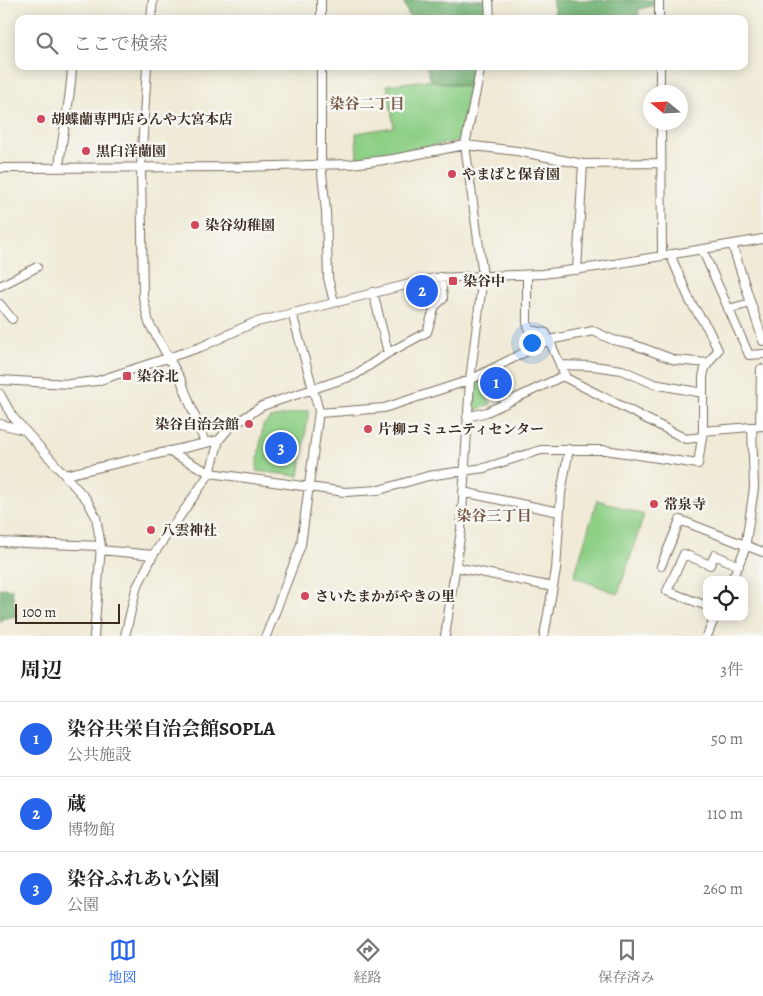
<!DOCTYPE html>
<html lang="ja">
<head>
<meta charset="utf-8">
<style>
	body { margin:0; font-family:Alegreya,"Noto Serif JP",serif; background:#f6f6f6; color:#222 }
	.controls { position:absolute; right:15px; bottom:15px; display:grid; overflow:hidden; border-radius:10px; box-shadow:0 2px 12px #0003 }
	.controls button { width:45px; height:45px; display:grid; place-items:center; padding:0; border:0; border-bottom:1px solid #e0e0e0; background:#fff; color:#222; font:25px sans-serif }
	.compass { position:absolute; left:643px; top:85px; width:45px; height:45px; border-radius:50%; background:#fff; box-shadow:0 2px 12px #0003; rotate:288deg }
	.scale { position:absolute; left:15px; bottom:12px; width:105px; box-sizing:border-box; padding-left:5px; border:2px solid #3b2a1e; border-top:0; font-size:14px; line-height:18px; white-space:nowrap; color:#3b2a1e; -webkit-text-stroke:4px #f6f6f2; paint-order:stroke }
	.you { position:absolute; left:531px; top:342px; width:18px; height:18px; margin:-12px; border:4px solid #fff; border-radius:50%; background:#1a73e8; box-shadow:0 0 0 8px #1a73e833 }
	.badge { display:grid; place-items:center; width:32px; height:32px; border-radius:50%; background:#2563eb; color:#fff; font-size:16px; font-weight:700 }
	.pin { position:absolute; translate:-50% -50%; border:2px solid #fff; box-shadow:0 1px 5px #0006 }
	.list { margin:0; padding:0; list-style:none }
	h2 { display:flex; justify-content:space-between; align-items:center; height:65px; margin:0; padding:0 20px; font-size:21px }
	h2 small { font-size:16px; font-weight:400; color:#767676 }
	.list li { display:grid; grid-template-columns:32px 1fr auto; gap:15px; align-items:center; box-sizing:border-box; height:75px; padding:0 20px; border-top:1px solid #e0e0e0 }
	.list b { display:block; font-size:19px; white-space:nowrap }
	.list p { margin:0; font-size:16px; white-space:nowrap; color:#767676 }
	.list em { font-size:16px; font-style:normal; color:#767676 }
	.icon { flex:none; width:28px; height:28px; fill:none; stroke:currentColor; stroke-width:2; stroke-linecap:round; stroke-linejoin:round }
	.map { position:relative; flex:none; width:763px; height:636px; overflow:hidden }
	.search { position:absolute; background:#fff; box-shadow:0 2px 12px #0003; left:15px; right:15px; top:15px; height:55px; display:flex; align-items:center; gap:12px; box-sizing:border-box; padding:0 18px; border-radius:10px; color:#767676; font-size:19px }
	.sheet { height:290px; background:#fff }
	nav { display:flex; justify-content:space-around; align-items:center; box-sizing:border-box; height:70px; border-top:1px solid #e0e0e0; background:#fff; font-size:14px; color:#767676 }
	nav a { display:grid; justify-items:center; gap:2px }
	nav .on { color:#2563eb }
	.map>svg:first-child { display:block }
	.green { fill:#8fd087; stroke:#657d52 }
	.forest { fill:#73b274; stroke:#576e49 }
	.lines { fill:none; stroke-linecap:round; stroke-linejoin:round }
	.minor-casing { stroke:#7a6d5e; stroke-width:10 }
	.minor { stroke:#fff; stroke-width:8 }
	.poi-dot { fill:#d1495b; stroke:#f6f6f2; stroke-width:2 }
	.labels { text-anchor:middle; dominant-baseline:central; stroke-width:5; stroke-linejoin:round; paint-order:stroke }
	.poi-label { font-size:14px; font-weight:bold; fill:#3b2a1e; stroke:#f6f6f2; text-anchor:start }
	.neighbourhood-label { font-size:15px; font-weight:bold; fill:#795946; stroke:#f6f6f2 }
</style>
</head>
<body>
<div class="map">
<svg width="763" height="636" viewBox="0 0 763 636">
	<rect width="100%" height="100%" fill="#f6f6f2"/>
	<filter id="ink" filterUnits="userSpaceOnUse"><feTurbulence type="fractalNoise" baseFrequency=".02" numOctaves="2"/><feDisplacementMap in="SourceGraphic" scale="10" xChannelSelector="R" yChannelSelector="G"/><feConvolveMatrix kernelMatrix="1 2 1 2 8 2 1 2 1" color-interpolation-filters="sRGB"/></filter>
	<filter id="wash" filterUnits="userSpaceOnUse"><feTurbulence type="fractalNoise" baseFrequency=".0096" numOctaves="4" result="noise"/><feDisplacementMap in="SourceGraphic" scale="20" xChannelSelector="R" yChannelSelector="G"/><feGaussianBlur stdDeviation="1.12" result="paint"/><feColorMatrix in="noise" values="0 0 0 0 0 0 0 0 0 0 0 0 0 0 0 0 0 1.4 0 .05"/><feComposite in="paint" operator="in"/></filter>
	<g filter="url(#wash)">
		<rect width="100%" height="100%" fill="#f0ead6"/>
		<path class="green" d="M427 80 471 88 458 141 357 159 356 133 394 127 387 85Z
			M479 378 491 404 474 411 476 380Z
			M309 410 299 476 256 471 263 425 271 418Z
			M597 500 644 515 618 594 574 577Z"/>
		<path class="forest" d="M403 0H491L485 10 483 19H410Z
			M552 0H655V5L639 9 638 19H556Z
			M426 66H475L472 87 431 80Z
			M0 588 12 589 16 616 2 619 0 623Z"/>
	</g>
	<g filter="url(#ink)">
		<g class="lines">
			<defs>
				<path id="minor" d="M321 0V19
					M489 0 490 19
					M659 0V19
					M151 19 153 0
					M147 66 141 168 143 297 149 323 181 380 205 443
					M321 66V164L326 211 328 278 334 302
					M660 66V92
					M661 122 662 256
					M0 168 243 167 351 164 393 159 465 145 517 151 583 164 661 163
					M59 168C62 133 71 101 72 66
					M732 244 763 341
					M702 249 749 355 763 354
					M577 270 583 164
					M527 276V322L529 330 546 333 566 378 686 439 702 437
					M0 286 37 267
					M373 292 388 353
					M0 304 12 319
					M728 309 751 303
					M560 365 593 366 622 370 654 384 703 393
					M0 380 69 384 97 381 201 347 253 323 434 278 542 274 596 267 763 239
					M0 394 12 416 87 500 96 517 101 546 94 636
					M319 413 384 408 470 380 549 340 593 331 613 340 632 344 675 360 708 363
					M467 417 487 412 565 375
					M0 424 24 430
					M760 426 761 369
					M703 431 763 426
					M168 451 210 473 345 492 379 490 428 476 484 468 541 450H605L698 464 703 431V377L705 368 718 350 707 327 691 303 670 254
					M65 475 219 440
					M463 492 559 512
					M0 542 101 546
					M100 550 153 555
					M661 566 680 520 763 552
					M456 567 553 587
					M732 580 745 549 754 488 752 427
					M707 606 667 591 684 554 710 565 715 555 739 566
					M125 636 136 589 153 555 210 473 219 440 229 428 262 406 355 375 388 353 427 332 435 306 443 299 441 277
					M266 636 301 545 319 411 292 313
					M445 636 461 531 470 380 483 276 465 145 481 66
					M544 636 556 570 561 493 569 449
					M707 636 715 617"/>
			</defs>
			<use href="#minor" class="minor-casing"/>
			<use href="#minor" class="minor"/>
		</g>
	</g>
	<g class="poi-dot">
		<circle cx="41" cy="119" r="5"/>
		<circle cx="86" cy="151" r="5"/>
		<circle cx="452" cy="174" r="5"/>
		<circle cx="195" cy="225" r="5"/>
		<rect x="448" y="276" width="10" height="10" rx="2.5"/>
		<rect x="122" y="371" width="10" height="10" rx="2.5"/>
		<circle cx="249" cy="424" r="5"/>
		<circle cx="368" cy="429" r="5"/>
		<circle cx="654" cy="504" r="5"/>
		<circle cx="151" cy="530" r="5"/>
		<circle cx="305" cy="596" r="5"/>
	</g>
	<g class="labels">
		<g class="poi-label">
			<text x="51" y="119">胡蝶蘭専門店らんや大宮本店</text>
			<text x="96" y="151">黒臼洋蘭園</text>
			<text x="462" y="174">やまばと保育園</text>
			<text x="205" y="225">染谷幼稚園</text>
			<text x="463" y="281">染谷中</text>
			<text x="137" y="376">染谷北</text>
			<text x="239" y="424" text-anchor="end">染谷自治会館</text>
			<text x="378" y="429">片柳コミュニティセンター</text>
			<text x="664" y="504">常泉寺</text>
			<text x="161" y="530">八雲神社</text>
			<text x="315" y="596">さいたまかがやきの里</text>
		</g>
		<g class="neighbourhood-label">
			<text x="367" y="104">染谷二丁目</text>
			<text x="494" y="516">染谷三丁目</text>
		</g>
	</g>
</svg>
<div class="controls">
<button><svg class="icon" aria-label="locate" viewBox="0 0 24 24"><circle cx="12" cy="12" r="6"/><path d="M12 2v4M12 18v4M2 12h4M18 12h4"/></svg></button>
</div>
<svg class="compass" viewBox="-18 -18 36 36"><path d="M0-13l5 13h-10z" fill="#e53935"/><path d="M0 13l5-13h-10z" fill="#767676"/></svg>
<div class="scale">100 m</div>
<div class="you"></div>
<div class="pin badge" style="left:496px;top:383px">1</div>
<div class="pin badge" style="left:422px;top:291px">2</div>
<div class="pin badge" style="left:281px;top:448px">3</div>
<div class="search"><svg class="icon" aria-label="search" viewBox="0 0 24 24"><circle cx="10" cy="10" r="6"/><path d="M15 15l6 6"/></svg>ここで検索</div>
</div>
<section class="sheet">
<h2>周辺<small>3件</small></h2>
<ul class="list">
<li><span class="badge">1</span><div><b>染谷共栄自治会館SOPLA</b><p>公共施設</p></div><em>50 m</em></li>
<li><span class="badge">2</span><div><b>蔵</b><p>博物館</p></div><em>110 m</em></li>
<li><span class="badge">3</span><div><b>染谷ふれあい公園</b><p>公園</p></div><em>260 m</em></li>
</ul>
</section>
<nav>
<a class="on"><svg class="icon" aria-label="map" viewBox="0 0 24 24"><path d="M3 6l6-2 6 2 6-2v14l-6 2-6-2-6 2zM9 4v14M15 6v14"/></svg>地図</a>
<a><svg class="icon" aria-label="directions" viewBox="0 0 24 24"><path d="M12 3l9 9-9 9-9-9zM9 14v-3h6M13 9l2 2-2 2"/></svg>経路</a>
<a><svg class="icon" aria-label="saved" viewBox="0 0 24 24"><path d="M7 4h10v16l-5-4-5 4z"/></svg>保存済み</a>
</nav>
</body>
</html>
